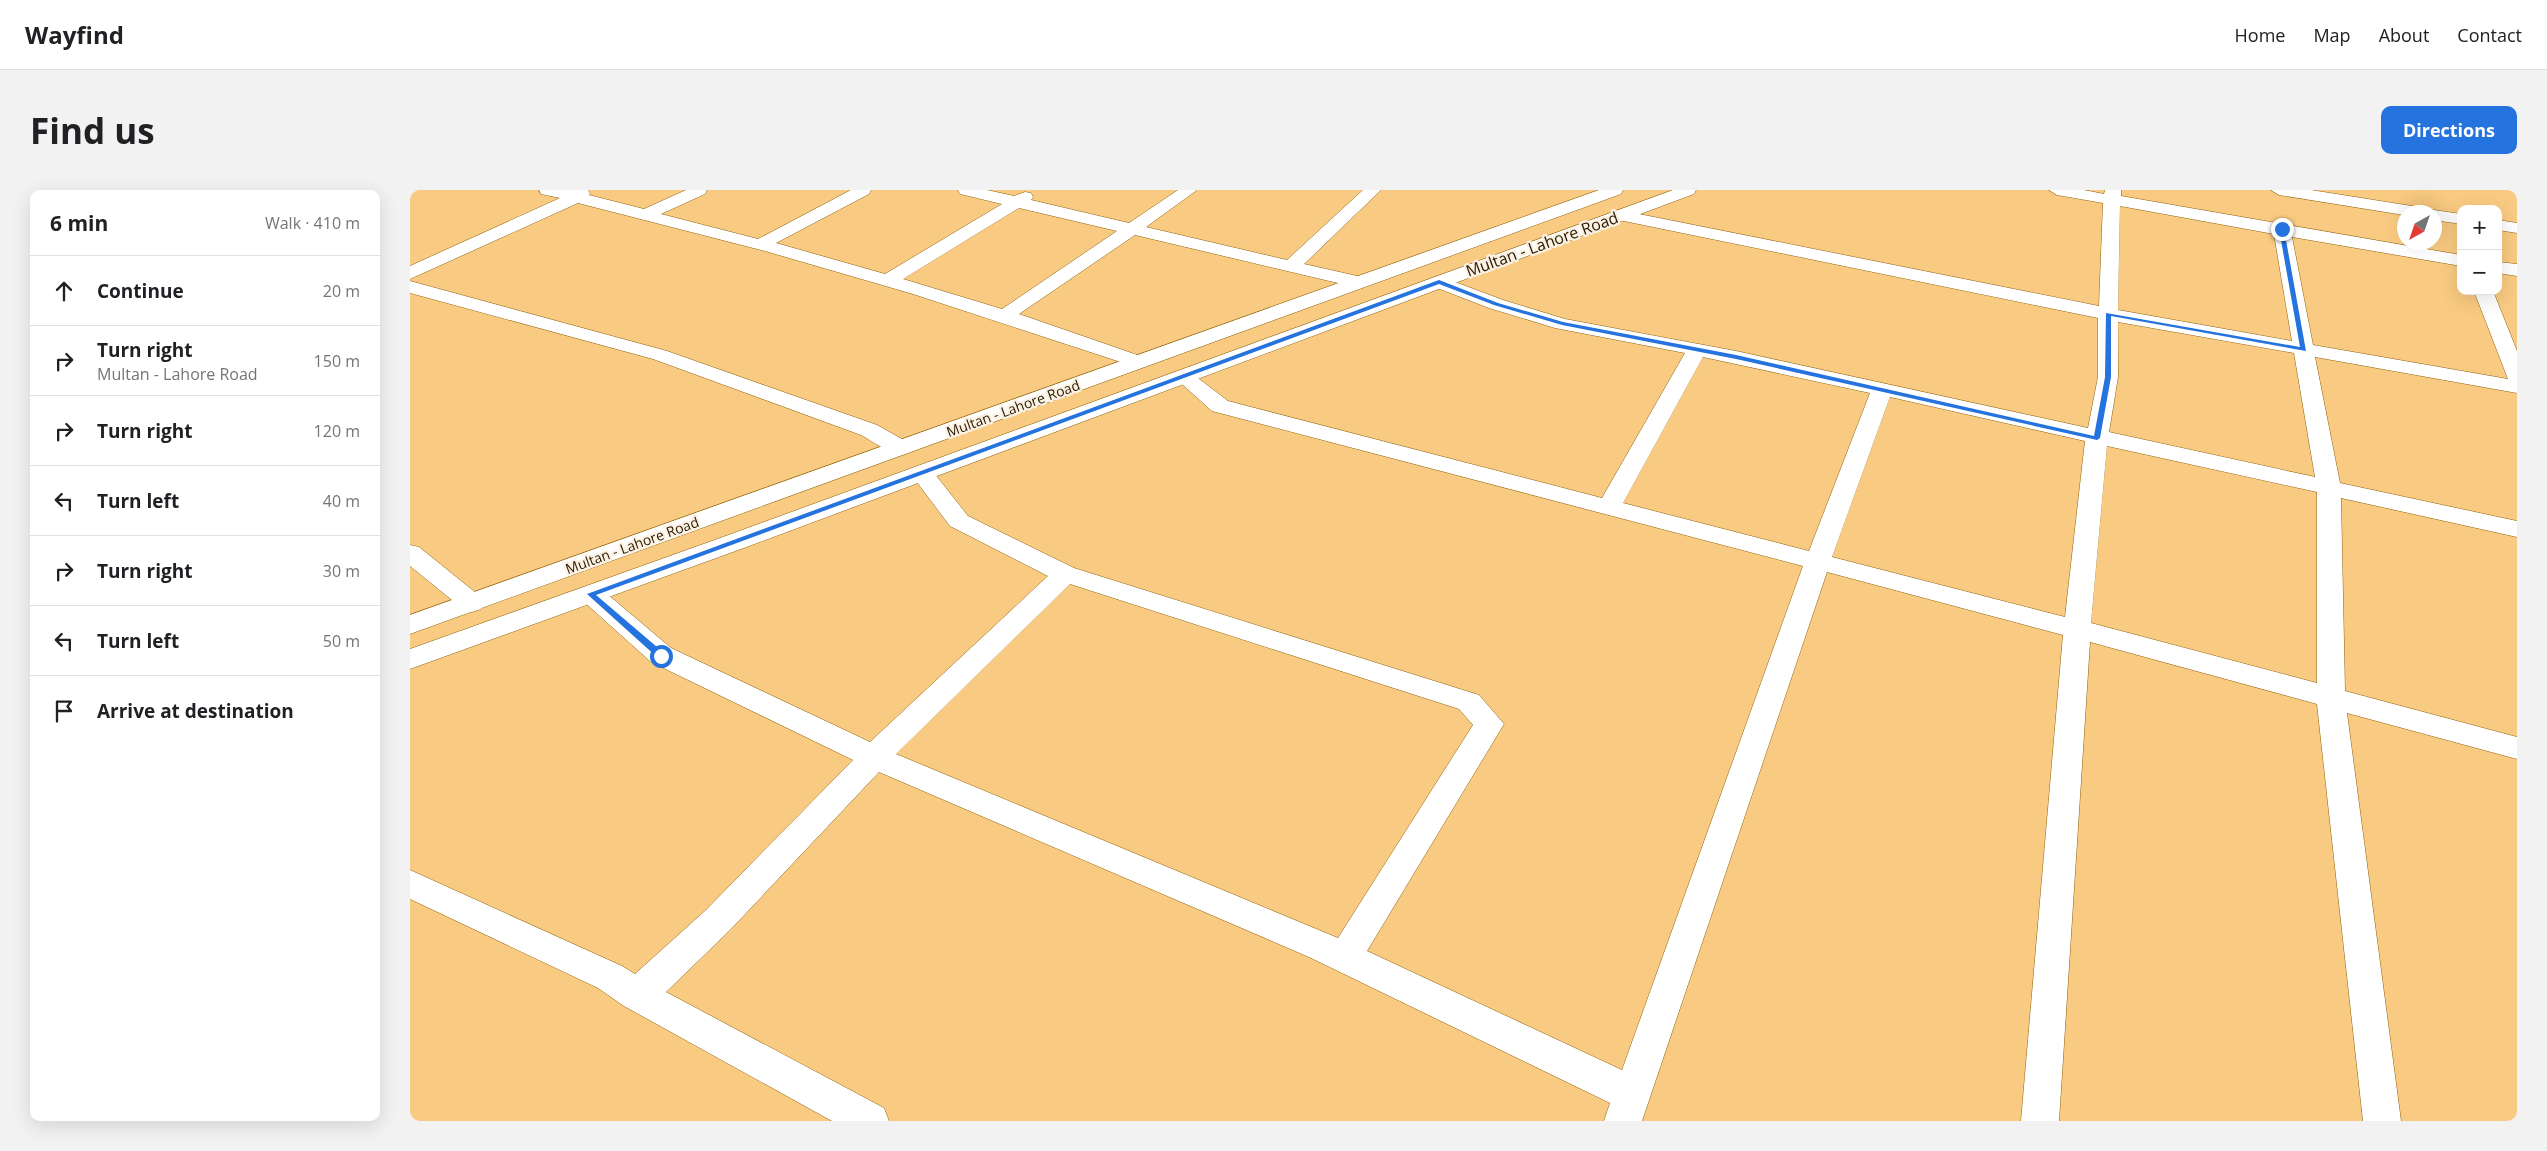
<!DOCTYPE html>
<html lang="en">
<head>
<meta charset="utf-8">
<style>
	body { margin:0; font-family:"Open Sans",sans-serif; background:#f2f2f2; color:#202124 }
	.controls { position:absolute; right:15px; top:15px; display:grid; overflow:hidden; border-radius:10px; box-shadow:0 5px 20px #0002 }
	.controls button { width:45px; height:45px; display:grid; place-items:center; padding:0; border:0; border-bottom:1px solid #e0e0e0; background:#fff; color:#202124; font:25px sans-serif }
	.compass { position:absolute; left:1987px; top:15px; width:45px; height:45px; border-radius:50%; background:#fff; box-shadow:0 5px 20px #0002; rotate:220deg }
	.stop { position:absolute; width:15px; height:15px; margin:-11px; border:4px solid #2573de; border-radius:50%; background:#fff }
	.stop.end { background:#2573de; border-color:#fff; box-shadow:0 1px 5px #0008 }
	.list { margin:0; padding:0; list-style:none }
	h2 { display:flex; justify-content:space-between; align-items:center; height:65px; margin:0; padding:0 20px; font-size:21px }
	h2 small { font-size:16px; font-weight:400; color:#757577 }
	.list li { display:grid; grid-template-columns:32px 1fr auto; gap:15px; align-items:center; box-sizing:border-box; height:70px; padding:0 20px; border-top:1px solid #e0e0e0 }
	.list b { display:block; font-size:19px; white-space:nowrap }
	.list p { margin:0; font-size:16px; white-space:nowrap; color:#757577 }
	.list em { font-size:16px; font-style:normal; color:#757577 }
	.icon { flex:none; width:28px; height:28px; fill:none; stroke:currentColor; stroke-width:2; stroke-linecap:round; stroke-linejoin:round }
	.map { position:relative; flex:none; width:2107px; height:931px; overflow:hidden; border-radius:10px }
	header { display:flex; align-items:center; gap:30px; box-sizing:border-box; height:70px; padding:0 25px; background:#fff; border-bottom:1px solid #e0e0e0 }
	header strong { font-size:24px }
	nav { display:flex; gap:28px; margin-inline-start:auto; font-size:18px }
	.intro { display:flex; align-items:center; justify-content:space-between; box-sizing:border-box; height:120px; padding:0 30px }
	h1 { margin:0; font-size:35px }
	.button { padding:12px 22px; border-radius:10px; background:#2573de; color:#fff; font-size:18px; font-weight:700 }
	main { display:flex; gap:30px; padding:0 30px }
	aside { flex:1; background:#fff; border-radius:10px; box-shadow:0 5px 20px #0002 }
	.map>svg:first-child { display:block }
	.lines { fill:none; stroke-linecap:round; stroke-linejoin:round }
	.minor-casing { stroke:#8e6310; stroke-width:1 }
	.primary-casing { stroke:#8e6310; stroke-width:1 }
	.minor { fill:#fff; fill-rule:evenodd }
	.primary { fill:#fff; fill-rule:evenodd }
	.route { fill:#2573de }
	.labels { text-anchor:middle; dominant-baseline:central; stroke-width:4.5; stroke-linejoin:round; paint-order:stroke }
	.far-street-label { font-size:14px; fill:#2a1900; stroke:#fbf2e4 }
	.street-label { font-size:16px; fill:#2a1900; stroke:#fbf2e4 }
</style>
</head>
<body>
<header>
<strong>Wayfind</strong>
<nav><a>Home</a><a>Map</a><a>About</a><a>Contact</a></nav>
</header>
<div class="intro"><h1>Find us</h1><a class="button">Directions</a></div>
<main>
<aside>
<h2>6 min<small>Walk · 410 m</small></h2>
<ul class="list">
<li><svg class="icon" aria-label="ahead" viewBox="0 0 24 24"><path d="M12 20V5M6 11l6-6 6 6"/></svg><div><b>Continue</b></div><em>20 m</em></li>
<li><svg class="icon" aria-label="right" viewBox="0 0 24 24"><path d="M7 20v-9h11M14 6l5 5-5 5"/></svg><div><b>Turn right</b><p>Multan - Lahore Road</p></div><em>150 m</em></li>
<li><svg class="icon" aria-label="right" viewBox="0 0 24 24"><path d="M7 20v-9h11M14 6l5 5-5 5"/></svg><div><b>Turn right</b></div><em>120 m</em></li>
<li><svg class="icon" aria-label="left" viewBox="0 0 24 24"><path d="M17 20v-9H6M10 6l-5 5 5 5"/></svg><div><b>Turn left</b></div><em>40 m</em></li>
<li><svg class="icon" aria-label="right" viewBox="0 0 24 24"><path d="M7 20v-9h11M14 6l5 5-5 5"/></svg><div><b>Turn right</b></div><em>30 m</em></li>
<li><svg class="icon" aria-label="left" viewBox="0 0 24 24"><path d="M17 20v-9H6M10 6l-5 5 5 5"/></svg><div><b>Turn left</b></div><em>50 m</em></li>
<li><svg class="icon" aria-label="arrive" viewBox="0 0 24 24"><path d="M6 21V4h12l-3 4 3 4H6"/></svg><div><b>Arrive at destination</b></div></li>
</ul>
</aside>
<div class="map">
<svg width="2107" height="931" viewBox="0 0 2107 931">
	<rect width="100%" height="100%" fill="#f9ca81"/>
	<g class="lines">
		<defs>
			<path id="minor" d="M129 0H178L180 3 179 5 234 19 276 0H297L295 4 251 24 348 49 441 0H461L459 4 366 53 475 84 592 14 550 4 548 0H577L604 6 615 2 621 3 623 7 621 10 719 33 768 0H787L736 37 877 70 953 0H971L894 74 956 88 958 92 956 96 949 98 725 45 609 124 736 168 739 172 736 176 729 178 503 104 355 61 168 13 0 89V76L150 8 131 4ZM609 18 707 41 592 119 493 89Z
				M1639 0H1674L1694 4 1695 0H1711V6L2051 65V76L1882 47 1903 155 2098 189 2064 101H2083L2107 161V203L1905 167 1930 293 2107 331V347L1931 308 1935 501 2107 547V569L1937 523 1991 931H1953L1907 514 1680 452 1649 931H1611L1653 445 1417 382 1232 931H1194L1200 913 899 767 469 582 320 740 256 802 474 918 479 931H422L214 816 188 798 0 709V680L212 776 225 784 296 720 443 570 241 472 172 410 168 404 172 398 181 395 190 398 261 458 460 552 638 386 540 336 500 283 504 278 512 276 520 278 558 326 664 378 1069 505 1094 534 957 761 1212 880 1393 376 802 221 763 186 766 182 773 180 780 182 818 211 1192 308 1275 163 1145 138 1079 118 1022 96 1020 92 1022 88 1029 86 1093 110 1155 129 1326 161 1678 238 1688 187V128L1209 30 1203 29 1200 25 1203 21 1209 20 1689 116 1693 13 1647 5ZM1710 16 1864 44 1882 151 1708 120ZM1708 132 1884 163 1905 287 1699 242 1708 187ZM1293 167 1460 203 1399 361 1213 313ZM1480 207 1675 251 1655 427 1422 367ZM1697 256 1907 302V493L1681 433ZM660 394 1049 519 1063 535 928 748 486 564Z
				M1861 0H1901L2008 17 2014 18 2017 22H1994V25L1869 5Z
				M2024 20 2051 24V34L2024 30V22H2017Z
				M2088 30 2107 33V43L2088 40Z
				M2088 72 2107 74V86L2088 83Z
				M0 91 257 161 467 235 499 253 502 258 499 263C482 267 466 253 451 245L243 169 0 103Z
				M0 355 9 357 71 407 75 413 71 419 62 422 53 419 0 376Z"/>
			<path id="primary" d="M1189 0H1213L1211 4 0 444V425Z
				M1263 0H1286L1284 4 331 359 0 479V459L313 347Z"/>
		</defs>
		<use href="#minor" class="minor-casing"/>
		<use href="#primary" class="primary-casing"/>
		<use href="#minor" class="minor"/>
		<use href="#primary" class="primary"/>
	</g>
	<path class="route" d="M1872 38 1874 39 1896 161 1701 126V187L1690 248 1687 250 1326 169 1152 135 1084 115 1029 94 186 405 254 463V468H248L177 404 1029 90 1088 113 1153 132 1326 165 1684 246 1695 187 1696 123 1890 157 1869 39Z"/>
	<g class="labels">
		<g class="far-street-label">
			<text transform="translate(603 218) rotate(-20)">Multan - Lahore Road</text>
			<text transform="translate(222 355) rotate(-20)">Multan - Lahore Road</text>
		</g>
		<g class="street-label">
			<text transform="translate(1132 54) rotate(-20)">Multan - Lahore Road</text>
		</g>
	</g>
</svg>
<div class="controls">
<button>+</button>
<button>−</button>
</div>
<svg class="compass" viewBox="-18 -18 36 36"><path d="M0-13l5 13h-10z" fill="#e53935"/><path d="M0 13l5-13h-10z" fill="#757577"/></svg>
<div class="stop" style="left:251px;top:466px"></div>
<div class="stop end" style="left:1872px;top:39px"></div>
</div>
</main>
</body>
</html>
